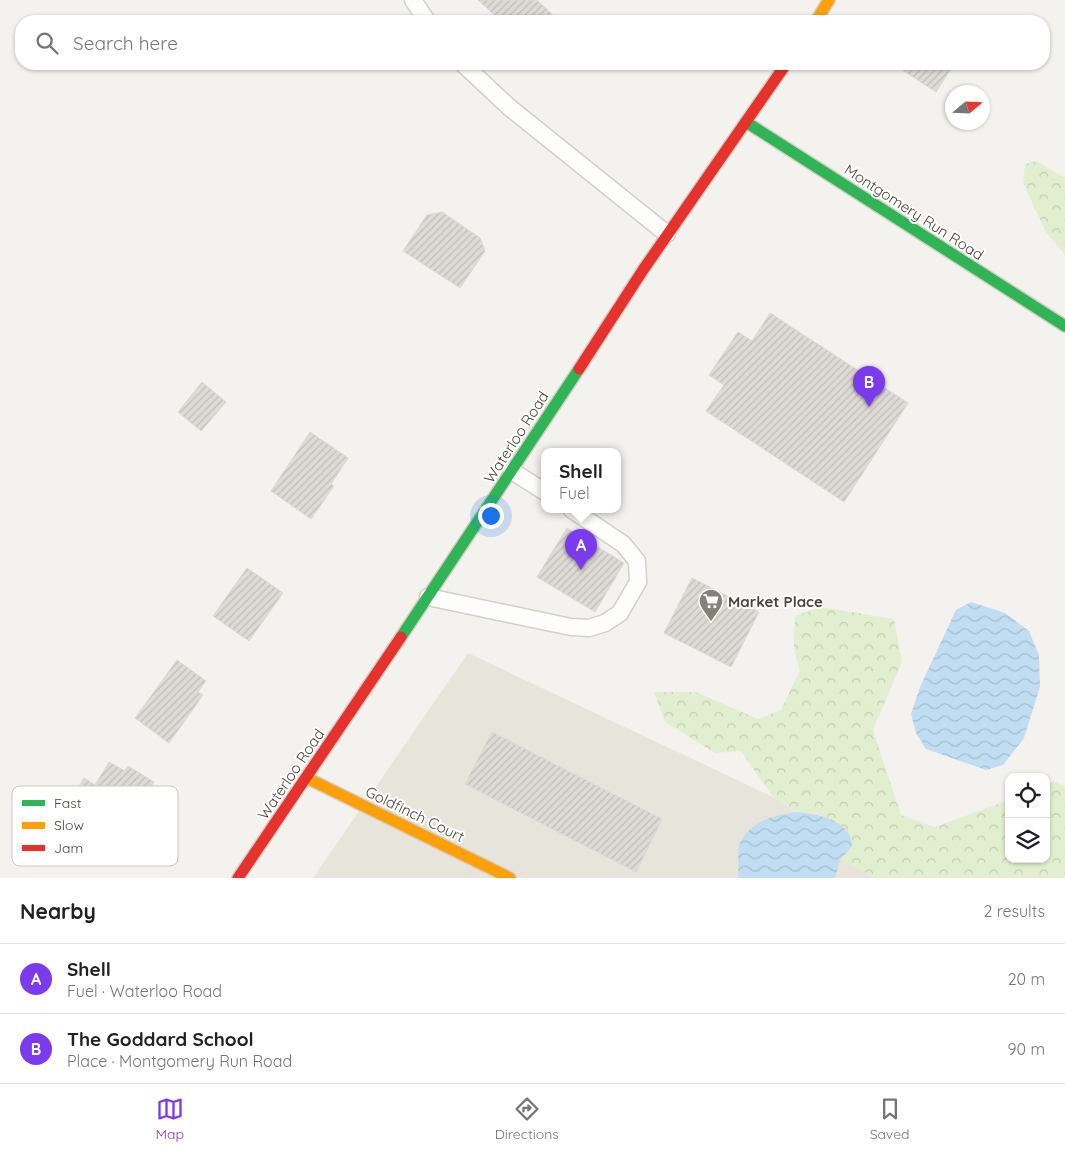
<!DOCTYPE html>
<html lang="en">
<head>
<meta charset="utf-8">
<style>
	body { margin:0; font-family:Quicksand,sans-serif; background:#f6f6f6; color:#202124 }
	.controls { position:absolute; right:15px; bottom:15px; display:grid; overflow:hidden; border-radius:10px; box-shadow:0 1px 4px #0004 }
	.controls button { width:45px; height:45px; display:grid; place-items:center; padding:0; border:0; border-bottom:1px solid #e0e0e0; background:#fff; color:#202124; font:25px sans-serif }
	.compass { position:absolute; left:945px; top:85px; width:45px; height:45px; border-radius:50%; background:#fff; box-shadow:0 1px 4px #0004; rotate:71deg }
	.you { position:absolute; left:490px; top:515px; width:18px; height:18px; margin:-12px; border:4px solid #fff; border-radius:50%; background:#1a73e8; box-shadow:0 0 0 8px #1a73e833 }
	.badge { display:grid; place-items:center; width:32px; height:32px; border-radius:50%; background:#7c3aed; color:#fff; font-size:16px; font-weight:700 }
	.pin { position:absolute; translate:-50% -41px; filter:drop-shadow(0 1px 2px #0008) }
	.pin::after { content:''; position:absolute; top:26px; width:18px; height:15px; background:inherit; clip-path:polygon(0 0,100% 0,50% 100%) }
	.popup { position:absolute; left:541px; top:448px; width:80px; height:65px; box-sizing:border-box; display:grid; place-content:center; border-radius:10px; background:#fff; filter:drop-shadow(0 1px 4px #0005); font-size:16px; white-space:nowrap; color:#757577 }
	.popup b { font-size:19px; color:#202124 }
	.popup::after { content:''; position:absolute; left:50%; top:100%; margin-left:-10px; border:10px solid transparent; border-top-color:#fff }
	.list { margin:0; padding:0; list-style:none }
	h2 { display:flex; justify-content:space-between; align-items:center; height:65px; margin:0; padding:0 20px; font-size:21px }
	h2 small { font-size:16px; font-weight:400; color:#757577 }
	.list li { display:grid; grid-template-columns:32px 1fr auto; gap:15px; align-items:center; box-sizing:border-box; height:70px; padding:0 20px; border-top:1px solid #e0e0e0 }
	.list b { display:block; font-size:19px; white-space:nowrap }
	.list p { margin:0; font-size:16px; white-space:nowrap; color:#757577 }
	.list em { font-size:16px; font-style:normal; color:#757577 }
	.icon { flex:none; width:28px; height:28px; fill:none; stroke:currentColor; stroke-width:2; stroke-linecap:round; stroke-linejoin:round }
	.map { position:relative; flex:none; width:1065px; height:878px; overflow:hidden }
	.search { position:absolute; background:#fff; box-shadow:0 1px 4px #0004; left:15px; right:15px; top:15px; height:55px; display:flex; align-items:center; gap:12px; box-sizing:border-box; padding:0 18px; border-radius:20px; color:#757577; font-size:19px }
	.sheet { height:205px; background:#fff }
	nav { display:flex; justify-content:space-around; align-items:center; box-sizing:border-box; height:70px; border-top:1px solid #e0e0e0; background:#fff; font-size:14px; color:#757577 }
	nav a { display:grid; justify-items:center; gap:2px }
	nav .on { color:#7c3aed }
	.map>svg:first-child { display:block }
	.residential { fill:#e7e4dc }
	.forest { fill:url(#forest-crowns) }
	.water { fill:url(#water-waves) }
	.building { fill:url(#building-hatch); stroke:#dcd9d4 }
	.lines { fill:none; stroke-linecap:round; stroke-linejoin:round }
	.lane-casing { stroke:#d2d0cb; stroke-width:19 }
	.fast-casing { stroke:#d3cfc5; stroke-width:14 }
	.slow-casing { stroke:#d3cfc5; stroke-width:14 }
	.jam-casing { stroke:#d3cfc5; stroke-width:14 }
	.lane { stroke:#fdfdfc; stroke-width:16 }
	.fast { stroke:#30b455; stroke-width:11 }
	.slow { stroke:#ff9f0a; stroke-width:11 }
	.jam { stroke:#e5322d; stroke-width:11 }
	.labels { text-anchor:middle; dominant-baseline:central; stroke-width:4; stroke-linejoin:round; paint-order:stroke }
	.street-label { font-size:15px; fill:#4b4439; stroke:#fff }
	.poi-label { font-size:15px; font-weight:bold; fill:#4b4439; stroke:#fff; text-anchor:start }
	.key { fill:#fff; stroke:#c9c7c4; stroke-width:1 }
	.key-label { font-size:14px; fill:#4b4439 }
</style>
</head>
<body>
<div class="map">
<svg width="1065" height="878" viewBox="0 0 1065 878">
	<defs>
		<pattern id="forest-crowns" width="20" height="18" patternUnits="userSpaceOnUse" patternTransform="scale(1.25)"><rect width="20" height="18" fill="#e1eecf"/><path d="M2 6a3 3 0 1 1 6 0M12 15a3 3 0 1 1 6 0" fill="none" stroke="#c3cdb2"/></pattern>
		<pattern id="water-waves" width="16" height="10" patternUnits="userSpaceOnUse" patternTransform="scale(1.25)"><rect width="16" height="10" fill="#c0ddf1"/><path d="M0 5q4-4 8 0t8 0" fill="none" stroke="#a6bfcf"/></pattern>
		<pattern id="building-hatch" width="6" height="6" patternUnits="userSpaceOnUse" patternTransform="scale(1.25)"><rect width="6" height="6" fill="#dedbd6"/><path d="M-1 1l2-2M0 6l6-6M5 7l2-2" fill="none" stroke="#c0bdb8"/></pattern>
	</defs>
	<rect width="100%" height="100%" fill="#f4f2ee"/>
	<path class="residential" d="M468 653 773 797 796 812 817 814 841 860 876 878H313Z"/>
	<path class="forest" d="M1036 161 1065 178V255L1046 232 1023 183 1025 164Z
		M821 607 894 619 902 662 873 730 901 815 935 827 1009 800V859H1046V784L1053 781 1065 787V878H876L840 860 849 834 835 822 817 814 796 812 773 797 741 751 715 753 665 722 654 692H696L758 719 781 710 800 671 794 649 795 616Z"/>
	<path class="water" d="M971 602 1005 613 1029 631 1039 655 1040 687 1024 738 1003 765 986 770 926 749 916 733 911 714 920 687 956 610Z
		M796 812C814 814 838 817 849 834 851 837 851 842 852 846L840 860 835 878H738C739 869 737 851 740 843 750 821 775 815 796 812Z"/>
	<path class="building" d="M478 0H537L554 16 549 21H501Z
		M893 64H954L936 92Z
		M442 212 480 238 485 251 460 288 403 251 427 215Z
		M770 313 908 403 844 502 706 411 724 385 709 375 738 332 752 341Z
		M202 382 226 402 201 431 178 412Z
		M310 432 348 458 331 484 334 486 311 519 271 491Z
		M567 528 624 563 595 612 537 577Z
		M247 568 283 593 249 641 213 616Z
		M692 578 759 612 731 667 664 633Z
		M177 660 206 681 198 692 203 695 169 743 135 718Z
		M492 732 662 819 636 872 465 784Z
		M109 762 125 771 128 766 154 782 139 807 130 802 103 845 84 834 78 844 37 818 52 793 69 803 84 778 95 785Z"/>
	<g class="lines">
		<defs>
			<path id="lane" d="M413 0 427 21
				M463 64 509 107 667 234
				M512 471 545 492
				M428 597 571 627 589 628 605 623 620 613 638 582 637 561 623 544 571 509"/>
			<path id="fast" d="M746 122 1065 326
				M401 637 579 369"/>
			<path id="slow" d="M816 21 829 0
				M307 778 510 878"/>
			<path id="jam" d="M579 369 643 270 786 64
				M238 878 401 637"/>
		</defs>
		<use href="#lane" class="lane-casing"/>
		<use href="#fast" class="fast-casing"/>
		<use href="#slow" class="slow-casing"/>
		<use href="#jam" class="jam-casing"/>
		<use href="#lane" class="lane"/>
		<use href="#fast" class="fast"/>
		<use href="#slow" class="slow"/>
		<use href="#jam" class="jam"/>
	</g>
	<defs>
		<symbol id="supermarket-pin" viewBox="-11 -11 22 30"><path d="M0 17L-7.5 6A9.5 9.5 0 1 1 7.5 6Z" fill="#868178" stroke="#fff"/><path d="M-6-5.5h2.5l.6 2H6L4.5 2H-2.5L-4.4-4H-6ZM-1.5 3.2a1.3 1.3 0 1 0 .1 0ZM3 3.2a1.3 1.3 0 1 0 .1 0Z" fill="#fff"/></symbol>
	</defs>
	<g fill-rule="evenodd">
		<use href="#supermarket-pin" x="697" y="587" width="28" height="38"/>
	</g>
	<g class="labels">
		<g class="street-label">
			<text transform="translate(914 212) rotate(33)">Montgomery Run Road</text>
			<text transform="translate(516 437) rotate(-57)">Waterloo Road</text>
			<text transform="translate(291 774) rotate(-56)">Waterloo Road</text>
			<text transform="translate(415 814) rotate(26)">Goldfinch Court</text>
		</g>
		<g class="poi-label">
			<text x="728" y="601">Market Place</text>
		</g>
	</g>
	<rect x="12" y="786" width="166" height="80" rx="8" class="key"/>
	<rect x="22" y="800" width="23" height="6" fill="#30b455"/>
	<rect x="22" y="822" width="23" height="7" fill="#ff9f0a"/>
	<rect x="22" y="845" width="23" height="6" fill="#e5322d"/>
	<g class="key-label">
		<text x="54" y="808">Fast</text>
		<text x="54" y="830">Slow</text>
		<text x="54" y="853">Jam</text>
	</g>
</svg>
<div class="controls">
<button><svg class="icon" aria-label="locate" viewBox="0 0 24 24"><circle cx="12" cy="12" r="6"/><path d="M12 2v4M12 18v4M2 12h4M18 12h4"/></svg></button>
<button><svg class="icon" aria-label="layers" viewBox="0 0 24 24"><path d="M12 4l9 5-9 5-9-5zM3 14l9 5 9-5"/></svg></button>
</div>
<svg class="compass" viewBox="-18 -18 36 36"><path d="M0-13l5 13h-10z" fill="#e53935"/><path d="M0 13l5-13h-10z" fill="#757577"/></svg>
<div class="you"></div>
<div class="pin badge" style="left:581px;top:570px">A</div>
<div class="popup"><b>Shell</b>Fuel</div>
<div class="pin badge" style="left:869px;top:407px">B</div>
<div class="search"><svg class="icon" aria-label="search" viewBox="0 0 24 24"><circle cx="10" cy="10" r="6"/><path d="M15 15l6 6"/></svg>Search here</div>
</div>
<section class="sheet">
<h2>Nearby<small>2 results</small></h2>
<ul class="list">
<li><span class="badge">A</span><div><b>Shell</b><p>Fuel · Waterloo Road</p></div><em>20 m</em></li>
<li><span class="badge">B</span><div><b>The Goddard School</b><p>Place · Montgomery Run Road</p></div><em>90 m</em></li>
</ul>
</section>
<nav>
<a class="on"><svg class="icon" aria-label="map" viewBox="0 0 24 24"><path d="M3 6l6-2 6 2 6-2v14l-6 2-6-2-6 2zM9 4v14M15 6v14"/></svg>Map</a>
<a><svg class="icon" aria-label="directions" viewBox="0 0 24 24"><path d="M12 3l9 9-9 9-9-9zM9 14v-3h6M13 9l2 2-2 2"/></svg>Directions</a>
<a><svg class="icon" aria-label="saved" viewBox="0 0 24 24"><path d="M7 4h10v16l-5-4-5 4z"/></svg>Saved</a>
</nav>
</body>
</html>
